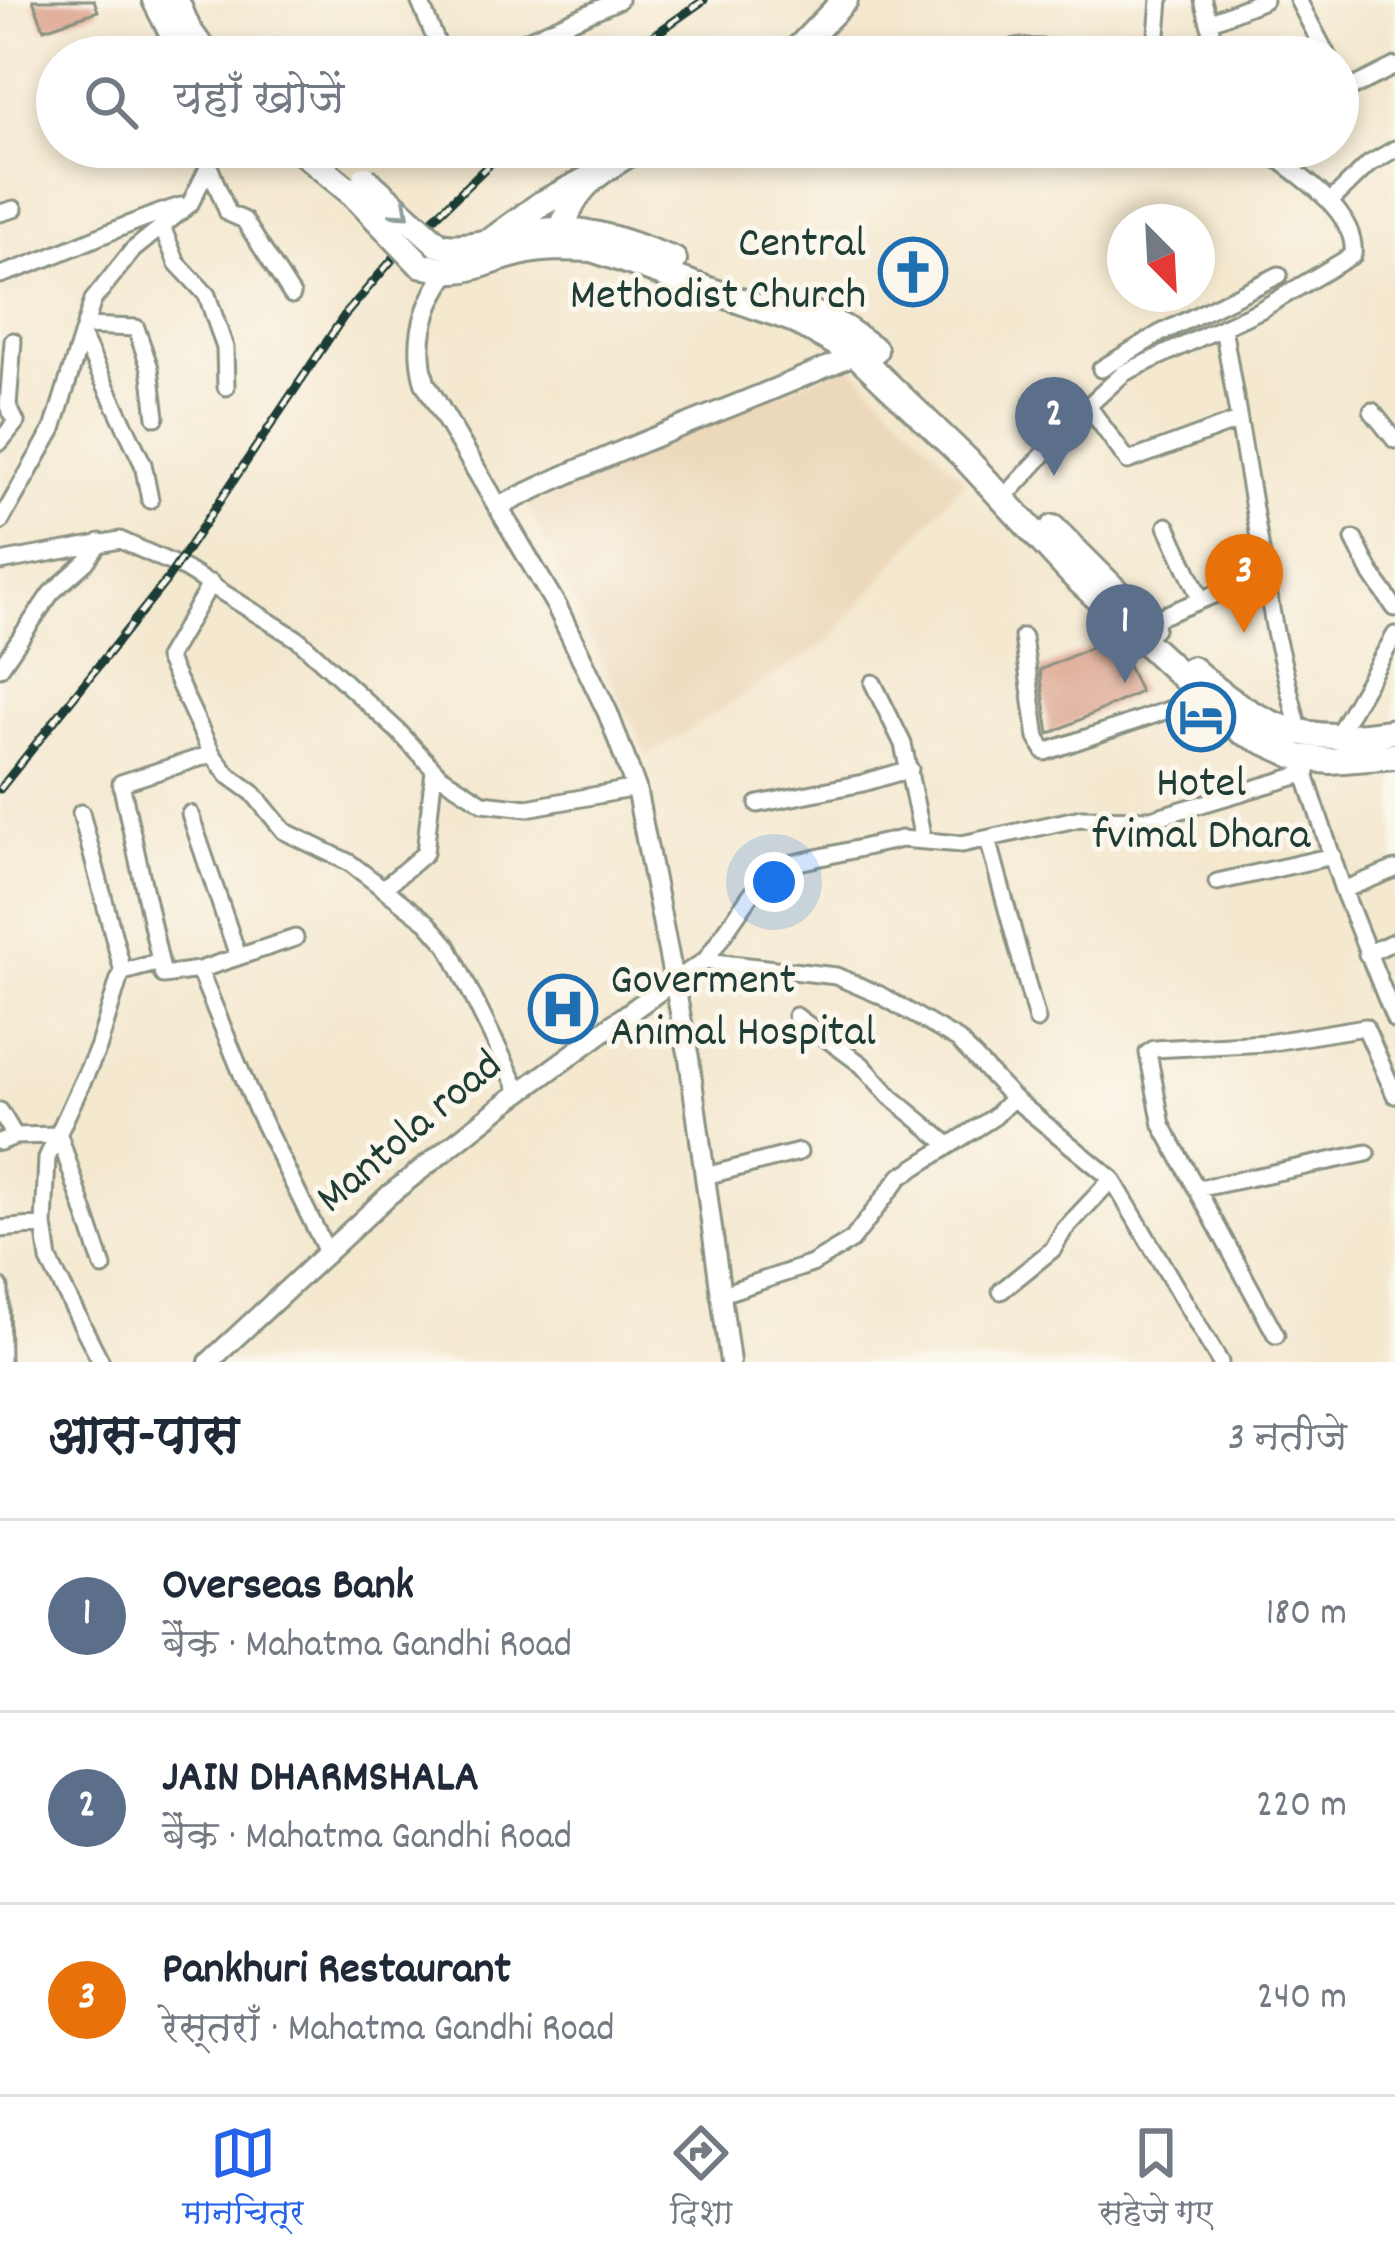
<!DOCTYPE html>
<html lang="hi">
<head>
<meta charset="utf-8">
<style>
	body { margin:0; font-family:Dekko,"Playpen Sans Deva",sans-serif; background:#f6f6f7; color:#1f2937 }
	.compass { position:absolute; left:1107px; top:204px; width:108px; height:108px; border-radius:50%; background:#fff; box-shadow:0 6px 18px #0003; rotate:156deg }
	.you { position:absolute; left:774px; top:882px; width:42px; height:42px; margin:-30px; border:9px solid #fff; border-radius:50%; background:#1a73e8; box-shadow:0 0 0 18px #1a73e833 }
	.badge { display:grid; place-items:center; width:78px; height:78px; border-radius:50%; background:#2563eb; color:#fff; font-size:39px; font-weight:700 }
	.pin { position:absolute; translate:-50% -99px; filter:drop-shadow(0 3px 6px #0008) }
	.pin::after { content:''; position:absolute; top:63px; width:42px; height:36px; background:inherit; clip-path:polygon(0 0,100% 0,50% 100%) }
	.list { margin:0; padding:0; list-style:none }
	h2 { display:flex; justify-content:space-between; align-items:center; height:156px; margin:0; padding:0 48px; font-size:51px }
	h2 small { font-size:39px; font-weight:400; color:#747a83 }
	.list li { display:grid; grid-template-columns:78px 1fr auto; gap:36px; align-items:center; box-sizing:border-box; height:192px; padding:0 48px; border-top:3px solid #e0e1e3 }
	.list b { display:block; font-size:45px; white-space:nowrap }
	.list p { margin:0; font-size:39px; white-space:nowrap; color:#747a83 }
	.list em { font-size:39px; font-style:normal; color:#747a83 }
	.icon { flex:none; width:66px; height:66px; fill:none; stroke:currentColor; stroke-width:2; stroke-linecap:round; stroke-linejoin:round }
	.map { position:relative; flex:none; width:1395px; height:1362px; overflow:hidden }
	.search { position:absolute; background:#fff; box-shadow:0 6px 18px #0003; left:36px; right:36px; top:36px; height:132px; display:flex; align-items:center; gap:30px; box-sizing:border-box; padding:0 42px; border-radius:66px; color:#747a83; font-size:45px }
	.sheet { height:732px; background:#fff }
	nav { display:flex; justify-content:space-around; align-items:center; box-sizing:border-box; height:168px; border-top:3px solid #e0e1e3; background:#fff; font-size:33px; color:#747a83 }
	nav a { display:grid; justify-items:center; gap:6px }
	nav .on { color:#2563eb }
	.map>svg:first-child { display:block }
	.built { fill:#ecd8ba }
	.building { fill:#da9e89 }
	.lines { fill:none; stroke-linecap:round; stroke-linejoin:round }
	.minor-casing { stroke:#8a9282; stroke-width:21 }
	.tertiary-casing { stroke:#8a9282; stroke-width:24 }
	.primary-casing { stroke:#8a9282; stroke-width:30 }
	.trunk-casing { stroke:#8a9282; stroke-width:30 }
	.minor { stroke:#fff; stroke-width:15 }
	.tertiary { stroke:#fff; stroke-width:18 }
	.primary { stroke:#fff; stroke-width:24 }
	.trunk { stroke:#fff; stroke-width:24 }
	.rail-casing { stroke:#1f3d34; stroke-width:9 }
	.rail { stroke:#fbf7ec; stroke-width:4.5; stroke-dasharray:14; stroke-linecap:butt }
	.trunk-bridge-casing { stroke:#8a9282; stroke-width:30; stroke-linecap:butt }
	.trunk-bridge { stroke:#fff; stroke-width:24 }
	.oneway { stroke:#8f9e9a }
	.labels { text-anchor:middle; dominant-baseline:central; stroke-width:10; stroke-linejoin:round; paint-order:stroke }
	.poi-label { font-size:45px; fill:#1f3d34; stroke:#fbf7ec; text-anchor:end }
	.street-label { font-size:45px; fill:#1f3d34; stroke:#fbf7ec }
</style>
</head>
<body>
<div class="map">
<svg width="1395" height="1362" viewBox="0 0 1395 1362">
	<rect width="100%" height="100%" fill="#fbf7ec"/>
	<filter id="ink" filterUnits="userSpaceOnUse"><feTurbulence type="fractalNoise" baseFrequency=".00833" numOctaves="2"/><feDisplacementMap in="SourceGraphic" scale="24" xChannelSelector="R" yChannelSelector="G"/><feConvolveMatrix kernelMatrix="1 2 1 2 8 2 1 2 1" color-interpolation-filters="sRGB"/></filter>
	<filter id="wash" filterUnits="userSpaceOnUse"><feTurbulence type="fractalNoise" baseFrequency=".004" numOctaves="4" result="noise"/><feDisplacementMap in="SourceGraphic" scale="48" xChannelSelector="R" yChannelSelector="G"/><feGaussianBlur stdDeviation="2.7" result="paint"/><feColorMatrix in="noise" values="0 0 0 0 0 0 0 0 0 0 0 0 0 0 0 0 0 1.4 0 .05"/><feComposite in="paint" operator="in"/></filter>
	<g filter="url(#wash)">
		<rect width="100%" height="100%" fill="#f4e8cf"/>
		<path class="built" d="M850 365 965 479 830 640 648 756 520 490Z"/>
		<g id="blocks">
			<path class="building" d="M33 0H94L98 11 44 29Z
				M1115 637 1140 692 1049 734 1040 670Z"/>
		</g>
	</g>
	<g filter="url(#ink)">
		<use href="#blocks" fill-opacity="0" stroke="#8a9282" stroke-width="3"/>
		<g class="lines">
			<defs>
				<path id="minor" d="M419 0 443 57
					M1203 0 1218 57
					M1298 0 1328 57
					M1209 22 1264 0
					M1015 47 1101 50 1137 57
					M488 57 619 0
					M1155 57 1160 0
					M1338 77 1346 88H1351L1395 66
					M209 166 228 213 244 220 292 295
					M1330 202 1369 164 1395 149
					M0 213 14 209
					M162 227 177 263 207 295 225 348 226 387
					M0 275C62 256 119 224 181 206
					M85 326 136 328 150 368 156 417
					M1223 327 1275 632 1300 734
					M83 338 143 464 150 500
					M1101 369 1159 334 1279 275
					M1088 406 1128 461 1237 421
					M1372 411 1395 440
					M0 442 16 422 8 406 13 341
					M1013 488 1088 406 1124 373 1260 310 1353 255C1358 210 1292 170 1261 147
					M0 522 53 429 93 300 133 250 190 204 209 166 203 147
					M1167 526 1201 600
					M1354 539 1371 573 1395 608
					M0 562 120 540 185 569 299 640 399 732 439 775 483 803 527 808 636 788
					M211 583 167 658 212 754 228 775 253 793 284 831 350 863 427 922 448 946 520 1093
					M1147 622 1265 574
					M1023 637 1037 738 1045 752 1203 698
					M0 668 51 593 86 562 100 542
					M873 683 903 744 923 839
					M1336 737 1395 635
					M212 754 121 783 163 975 199 970 295 938
					M1302 765 1343 890 1395 1020
					M758 804 863 783 910 769
					M81 813 123 972
					M190 814 238 956
					M988 839 1037 1020
					M1217 882 1333 856
					M384 888 425 853 434 770
					M1343 890 1395 869
					M1367 954 1395 941
					M705 961 836 976 880 995 958 1040 1013 1098 1112 1179 1220 1362
					M199 970 256 1108 328 1254
					M674 980 705 961 759 883 790 864 901 839 962 844 1081 818 1151 819 1307 773
					M796 1016 862 1065 891 1097 949 1145
					M0 1111 15 1136
					M59 1135 103 1267
					M0 1142 15 1136 59 1135
					M705 1176 799 1152
					M1197 1189 1367 1153
					M0 1229 44 1225
					M0 1287 1 1362
					M1001 1291 1053 1249 1064 1230 1112 1179
					M719 1295 812 1264 852 1240 900 1177 994 1117 1013 1098
					M1276 1335 1162 1125 1148 1053 1154 1049 1267 1043 1365 1027 1395 1095
					M101 1362 49 1260 44 1225 47 1158 98 1048 119 979 123 972 160 962"/>
				<path id="tertiary" d="M447 273C423 306 414 343 425 383L557 607 608 713 636 788 689 1058 730 1362
					M500 506C616 448 738 407 856 354
					M209 1362 389 1195 508 1101 674 980"/>
				<path id="primary" d="M790 57 845 0
					M492 240 541 204 586 180
					M558 245C571 186 592 177 640 147"/>
				<path id="trunk" d="M155 0 184 57
					M176 0 188 29 208 57
					M296 147 353 194
					M438 244C466 254 521 230 557 230 598 230 636 246 674 260
					M420 264C467 280 480 261 524 252 546 247 569 248 592 249L792 319 856 354 966 459 1075 577 1241 731 1298 757 1330 761 1395 756
					M802 308 844 328 875 350
					M1053 528 1151 626
					M1192 669C1260 729 1304 746 1395 731"/>
			</defs>
			<use href="#minor" class="minor-casing"/>
			<use href="#tertiary" class="tertiary-casing"/>
			<use href="#primary" class="primary-casing"/>
			<use href="#trunk" class="trunk-casing"/>
			<use href="#minor" class="minor"/>
			<use href="#tertiary" class="tertiary"/>
			<use href="#primary" class="primary"/>
			<use href="#trunk" class="trunk"/>
			<defs>
				<path id="rail" d="M623 57 704 0
					M0 789 166 581 344 316 397 254 507 147"/>
			</defs>
			<use href="#rail" class="rail-casing"/>
			<use href="#rail" class="rail"/>
			<defs>
				<path id="trunk-bridge" d="M365 179 438 244
					M353 194 420 264"/>
			</defs>
			<use href="#trunk-bridge" class="trunk-bridge-casing"/>
			<use href="#trunk-bridge" class="trunk-bridge"/>
		</g>
		<defs><path id="oneway-chevron" d="M-2-3.5L2.5 0L-2 3.5" fill="none" stroke-width="1.6" stroke-linecap="round" stroke-linejoin="round" transform="scale(3)"/></defs>
		<use class="oneway" href="#oneway-chevron" transform="translate(402 211) rotate(42)"/>
	</g>
	<defs>
		<symbol id="church-ring" viewBox="-11 -11 22 22"><circle r="9.5" fill="#fbf7ec" stroke="#1f6fb2" stroke-width="1.5"/><path d="M-1.2-6h2.4v3.5h3.3v2.4h-3.3V6h-2.4V-.1h-3.3v-2.4h3.3Z" fill="#1f6fb2"/></symbol>
		<symbol id="hotel-ring" viewBox="-11 -11 22 22"><circle r="9.5" fill="#fbf7ec" stroke="#1f6fb2" stroke-width="1.5"/><path d="M-6-4.5h1.5V1H6V5H4.5V3h-9V5H-6ZM-4 0a1.8 1.8 0 1 1 3.6 0ZM.5 0V-2.5h3Q6-2.5 6 0Z" fill="#1f6fb2"/></symbol>
		<symbol id="hospital-ring" viewBox="-11 -11 22 22"><circle r="9.5" fill="#fbf7ec" stroke="#1f6fb2" stroke-width="1.5"/><path d="M-5-5h3v3.5h4V-5h3V5h-3V1.5h-4V5h-3Z" fill="#1f6fb2"/></symbol>
	</defs>
	<g fill-rule="evenodd">
		<use href="#church-ring" x="875" y="234" width="76" height="76"/>
		<use href="#hotel-ring" x="1163" y="679" width="76" height="76"/>
		<use href="#hospital-ring" x="525" y="971" width="76" height="76"/>
	</g>
	<g class="labels">
		<g class="poi-label">
			<text x="866" y="246">Central<tspan x="866" dy="52">Methodist Church</tspan></text>
			<text x="1201" y="786" text-anchor="middle">Hotel<tspan x="1201" dy="52">fvimal Dhara</tspan></text>
			<text x="610" y="983" text-anchor="start">Goverment<tspan x="610" dy="52">Animal Hospital</tspan></text>
		</g>
		<g class="street-label">
			<text transform="translate(411 1134) rotate(-40)">Mantola road</text>
		</g>
	</g>
</svg>
<svg class="compass" viewBox="-18 -18 36 36"><path d="M0-13l5 13h-10z" fill="#e53935"/><path d="M0 13l5-13h-10z" fill="#747a83"/></svg>
<div class="you"></div>
<div class="pin badge" style="left:1125px;top:683px;background:#5c6f8a">1</div>
<div class="pin badge" style="left:1054px;top:476px;background:#5c6f8a">2</div>
<div class="pin badge" style="left:1244px;top:633px;background:#e8710a">3</div>
<div class="search"><svg class="icon" aria-label="search" viewBox="0 0 24 24"><circle cx="10" cy="10" r="6"/><path d="M15 15l6 6"/></svg>यहाँ खोजें</div>
</div>
<section class="sheet">
<h2>आस-पास<small>3 नतीजे</small></h2>
<ul class="list">
<li><span class="badge" style="background:#5c6f8a">1</span><div><b>Overseas Bank</b><p>बैंक · Mahatma Gandhi Road</p></div><em>180 m</em></li>
<li><span class="badge" style="background:#5c6f8a">2</span><div><b>JAIN DHARMSHALA</b><p>बैंक · Mahatma Gandhi Road</p></div><em>220 m</em></li>
<li><span class="badge" style="background:#e8710a">3</span><div><b>Pankhuri Restaurant</b><p>रेस्तराँ · Mahatma Gandhi Road</p></div><em>240 m</em></li>
</ul>
</section>
<nav>
<a class="on"><svg class="icon" aria-label="map" viewBox="0 0 24 24"><path d="M3 6l6-2 6 2 6-2v14l-6 2-6-2-6 2zM9 4v14M15 6v14"/></svg>मानचित्र</a>
<a><svg class="icon" aria-label="directions" viewBox="0 0 24 24"><path d="M12 3l9 9-9 9-9-9zM9 14v-3h6M13 9l2 2-2 2"/></svg>दिशा</a>
<a><svg class="icon" aria-label="saved" viewBox="0 0 24 24"><path d="M7 4h10v16l-5-4-5 4z"/></svg>सहेजे गए</a>
</nav>
</body>
</html>
